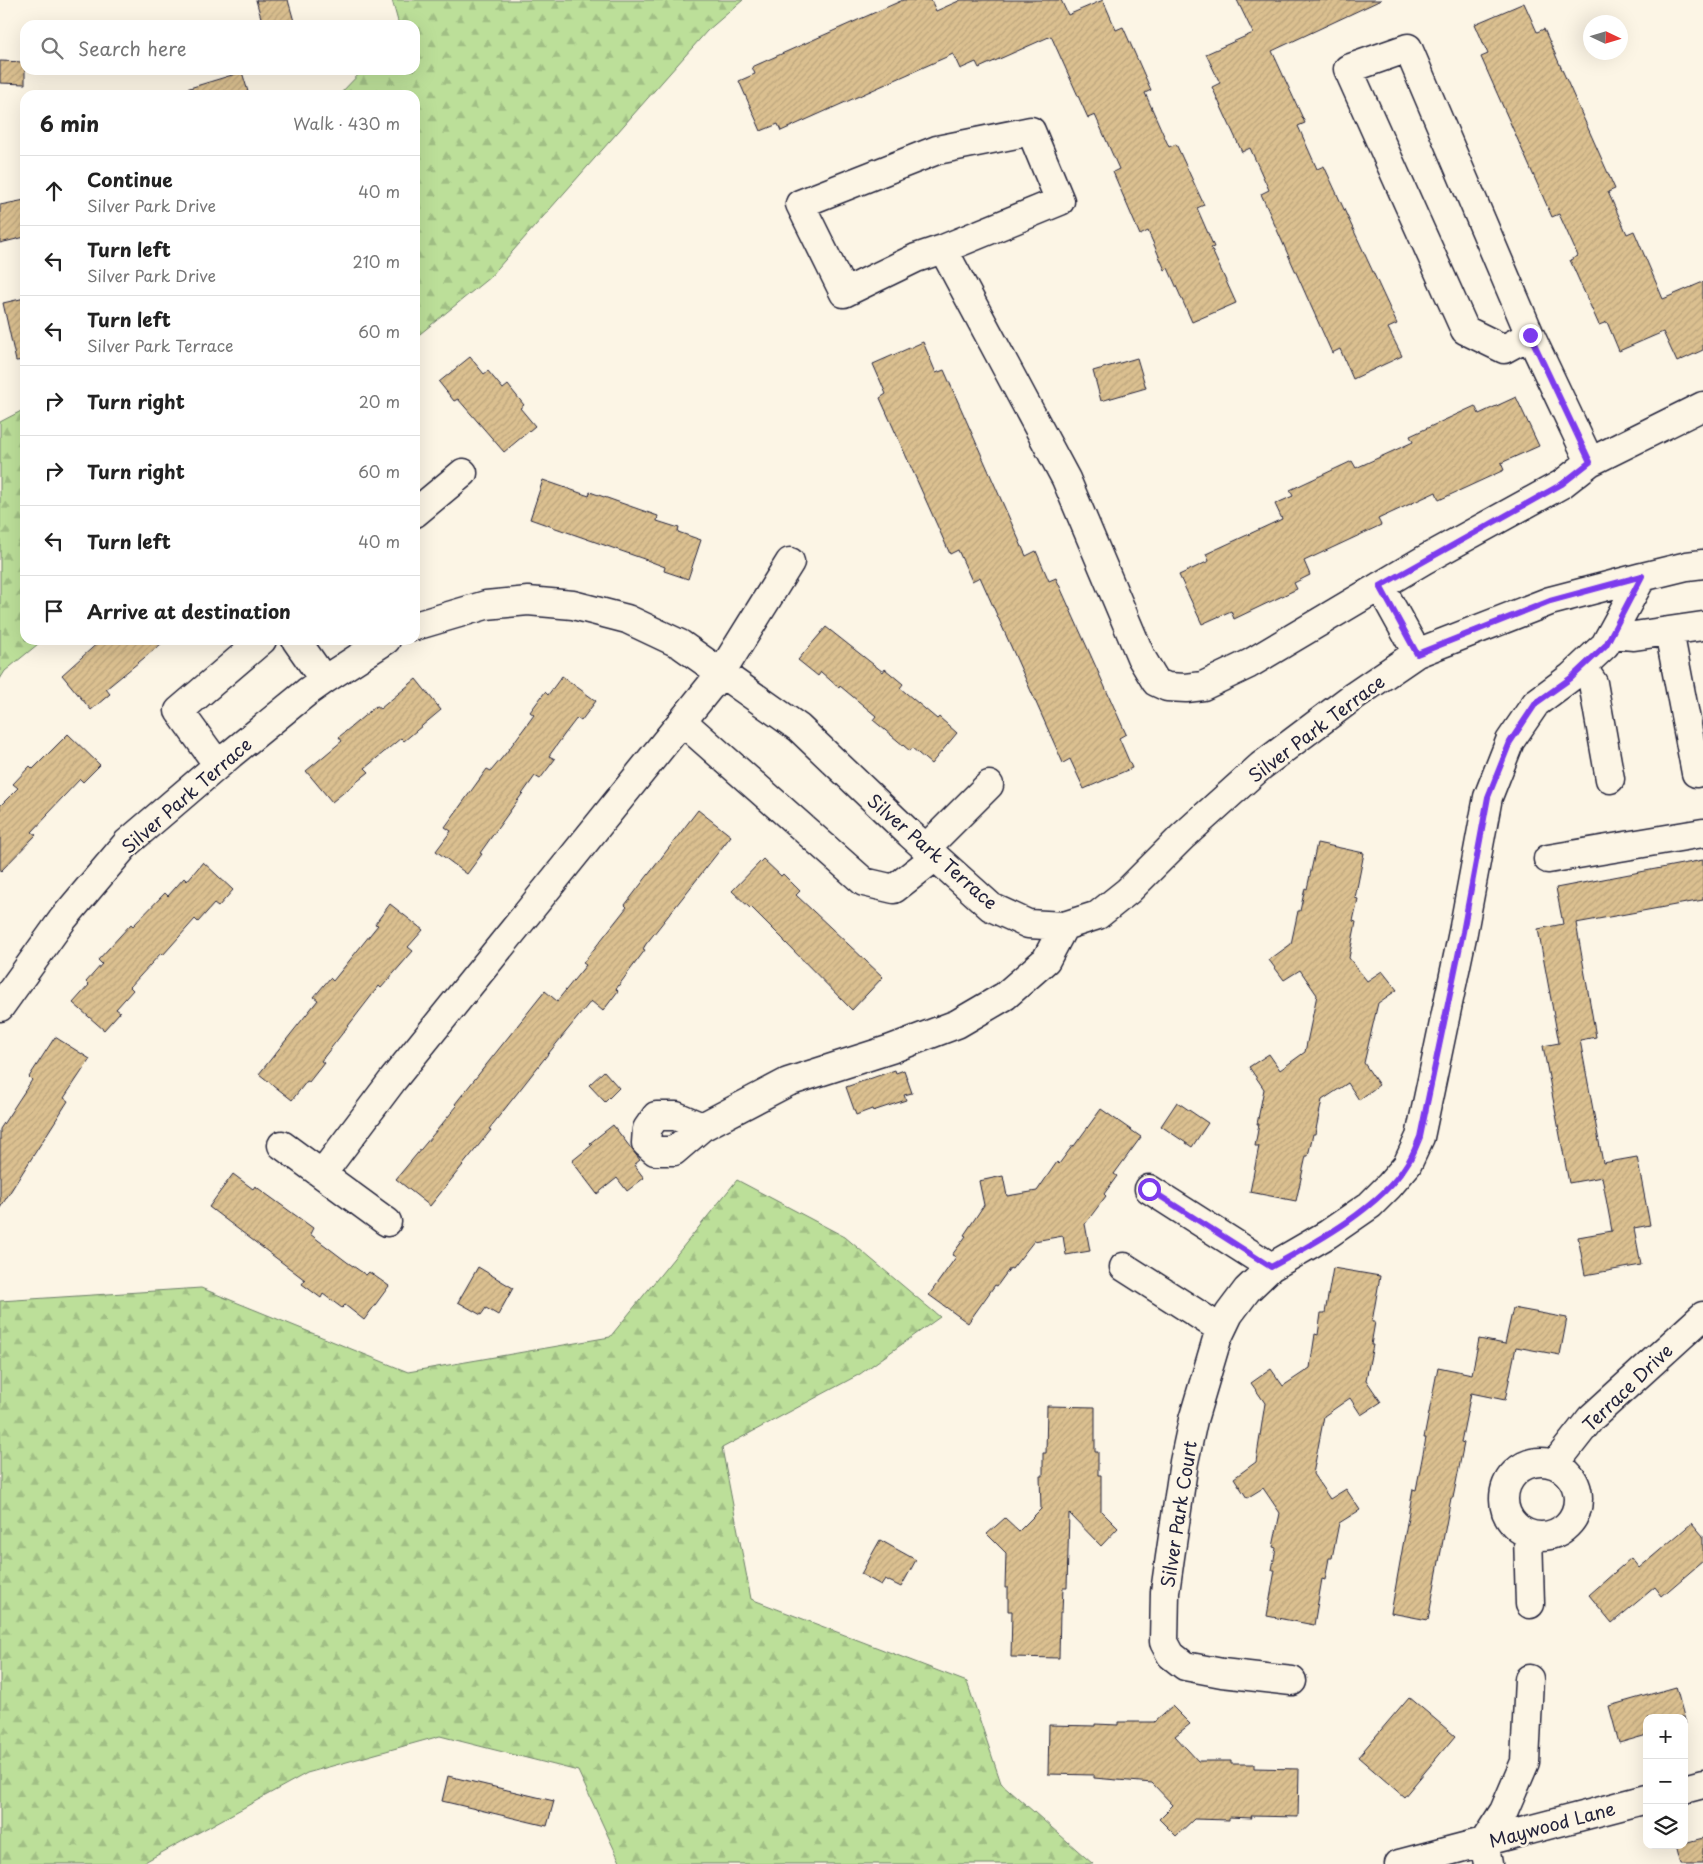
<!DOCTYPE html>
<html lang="en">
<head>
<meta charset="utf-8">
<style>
	body { margin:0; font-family:"Playpen Sans",sans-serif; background:#f6f6f6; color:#222 }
	.controls { position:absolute; right:15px; bottom:15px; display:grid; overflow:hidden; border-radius:10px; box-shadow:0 5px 20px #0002 }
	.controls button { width:45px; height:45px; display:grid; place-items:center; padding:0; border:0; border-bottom:1px solid #e0e0e0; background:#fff; color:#222; font:25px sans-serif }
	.compass { position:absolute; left:1583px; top:15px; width:45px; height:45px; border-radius:50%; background:#fff; box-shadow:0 5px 20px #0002; rotate:94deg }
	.stop { position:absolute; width:15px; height:15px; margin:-11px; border:4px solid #7c3aed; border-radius:50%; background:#fff }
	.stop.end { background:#7c3aed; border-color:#fff; box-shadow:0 1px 5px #0008 }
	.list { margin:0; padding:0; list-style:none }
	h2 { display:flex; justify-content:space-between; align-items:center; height:65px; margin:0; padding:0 20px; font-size:21px }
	h2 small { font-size:16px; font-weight:400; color:#767676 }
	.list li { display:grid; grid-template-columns:32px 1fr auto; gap:15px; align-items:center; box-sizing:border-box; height:70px; padding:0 20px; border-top:1px solid #e0e0e0 }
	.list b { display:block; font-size:19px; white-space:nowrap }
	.list p { margin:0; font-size:16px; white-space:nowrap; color:#767676 }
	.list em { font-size:16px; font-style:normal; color:#767676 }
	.icon { flex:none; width:28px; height:28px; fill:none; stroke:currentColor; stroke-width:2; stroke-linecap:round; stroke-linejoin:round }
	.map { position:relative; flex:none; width:1703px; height:1864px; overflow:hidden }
	.search { position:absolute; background:#fff; box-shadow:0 5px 20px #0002; left:20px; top:20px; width:400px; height:55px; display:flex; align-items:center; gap:12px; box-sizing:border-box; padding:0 18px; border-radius:15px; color:#767676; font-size:19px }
	.panel { position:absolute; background:#fff; box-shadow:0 5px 20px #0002; left:20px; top:90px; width:400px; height:555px; border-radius:15px }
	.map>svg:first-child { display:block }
	.forest { fill:url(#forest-firs); stroke:#6f806a }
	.building { fill:url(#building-hatch); stroke:#22223b }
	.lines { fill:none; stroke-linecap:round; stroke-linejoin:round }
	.minor-casing { stroke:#22223b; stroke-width:31 }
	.minor { stroke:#fcf5e5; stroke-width:28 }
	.route { stroke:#7c3aed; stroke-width:6 }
	.labels { text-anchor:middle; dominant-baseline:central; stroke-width:5; stroke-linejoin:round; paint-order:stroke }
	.street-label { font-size:18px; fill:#22223b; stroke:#fcf5e5 }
</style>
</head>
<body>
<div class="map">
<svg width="1703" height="1864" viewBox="0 0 1703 1864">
	<defs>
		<pattern id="forest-firs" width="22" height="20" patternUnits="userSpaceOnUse" patternTransform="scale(1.25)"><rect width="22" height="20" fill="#bcdf99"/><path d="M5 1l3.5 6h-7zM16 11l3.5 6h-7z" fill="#a1bf85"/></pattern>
		<pattern id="building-hatch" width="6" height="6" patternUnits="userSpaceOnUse" patternTransform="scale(1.25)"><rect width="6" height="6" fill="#dbc090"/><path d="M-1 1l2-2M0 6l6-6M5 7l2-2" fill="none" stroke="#bca57d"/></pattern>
	</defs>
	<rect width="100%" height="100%" fill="#fcf5e5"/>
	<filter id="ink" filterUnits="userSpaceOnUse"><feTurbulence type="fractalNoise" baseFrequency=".02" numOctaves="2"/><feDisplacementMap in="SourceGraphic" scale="10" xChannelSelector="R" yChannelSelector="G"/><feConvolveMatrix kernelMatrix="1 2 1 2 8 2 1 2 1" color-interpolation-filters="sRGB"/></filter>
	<g filter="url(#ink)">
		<path class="forest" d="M392 0H743L707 31 490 277 415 338V95H339L363 70H415V25H399Z
			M25 409V640H43L5 671 0 679V422Z
			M737 1180 845 1237 940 1317 860 1374 722 1448 751 1599 967 1682 1001 1783 1093 1864H621L578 1771 440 1736 307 1773 141 1864H0V1301L201 1288 408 1372 610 1337Z"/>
		<path class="building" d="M256 0H288L295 25H263Z
			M903 0H931L936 11 961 0H1061L1068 15 1103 0 1116 30 1123 27 1151 90 1145 93 1169 147 1176 144 1204 205 1197 208 1214 247 1211 248 1236 303 1192 322 1168 268 1165 270 1148 231 1140 235 1113 172 1119 169 1095 115 1088 118 1051 36 979 68 976 62 960 69 953 54 781 131 778 124 761 131 739 81 755 74 752 67Z
			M1237 0H1381L1272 51 1305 123 1298 126 1317 169 1324 166 1397 324 1388 328 1402 356 1353 379 1340 349 1332 353 1261 194 1269 190 1250 148 1242 152 1212 87 1220 83 1206 54 1253 33Z
			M1524 3 1537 32 1544 29 1615 189 1608 192 1627 234 1634 231 1663 299 1703 282V350L1677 362 1663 332 1619 351 1607 322 1599 325 1570 260 1578 256 1559 214 1552 217 1481 57 1488 54 1475 24Z
			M0 61 25 62V84L0 83Z
			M242 72 249 95H184L183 90Z
			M25 200V237L0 243V205Z
			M25 298V360L16 361 3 303Z
			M923 342 936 373 944 370 1026 556 1036 551 1049 581 1056 578 1126 734 1119 738 1132 768 1084 789 1070 759 1063 763 980 577 972 581 958 550 950 554 880 398 886 394 873 364Z
			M470 357 484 374 488 371 503 389 508 385 524 405 520 408 535 426 504 452 458 399 454 401 439 382Z
			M1137 358 1146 388 1101 401 1093 371Z
			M1516 397 1539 446 1501 463 1504 470 1439 500 1436 492 1378 519 1381 525 1304 561 1310 575 1294 583 1297 589 1234 619 1231 611 1202 624 1179 575 1209 561 1206 554 1282 519 1275 504 1293 496 1290 490 1352 461 1356 468 1413 442 1410 436 1475 406 1479 414Z
			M543 480 589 496 590 492 658 516 657 521 679 528 678 532 701 540 688 579 664 571 665 567 644 559 530 519Z
			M826 627 883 672 885 669 903 684 900 688 937 719 939 717 957 733 931 764 912 748 910 751 873 720 876 716 840 686 839 688 821 672 818 676 798 660Z
			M101 640H166L106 689 110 694 91 710 62 675Z
			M562 676 596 701 581 721 577 718 564 735 549 756 555 759 540 779 535 776 480 853 482 854 467 874 436 851 451 831 445 827 487 769 491 771 506 753 534 715 530 712 545 692 548 695Z
			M416 679 441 710 404 741 401 738 365 768 369 772 332 802 306 771 342 741 339 737 376 706 380 709Z
			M68 734 100 765 83 782 80 779 47 814 48 815 32 832 36 835 0 872V806L18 788 13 784 30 766 33 769Z
			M698 810 731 836 646 944 643 949 645 950 616 989 618 991 603 1011 591 1001 548 1054 489 1129 491 1130 430 1206 396 1179 457 1106 455 1104 545 991 557 1001 586 965 583 963 627 907 625 905Z
			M1317 843 1364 853 1355 898 1358 899 1353 921 1356 922 1349 958 1367 981 1382 971 1397 990 1378 1003 1364 1063 1379 1085 1359 1100 1348 1083 1322 1100 1315 1134H1313L1308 1156H1306L1296 1201 1250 1192 1259 1146H1255L1259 1124H1257L1264 1089 1249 1067 1269 1054 1280 1070 1305 1052 1317 995 1300 970 1284 980 1269 960 1291 944 1298 911H1300L1305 888 1307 889Z
			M763 859 781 876 783 874 800 891 796 895 883 977 852 1010 784 941V940L751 907 750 908 732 891Z
			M1703 860V900L1576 923 1596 1037 1580 1040 1603 1163 1637 1157 1650 1225 1634 1228 1641 1265 1585 1275 1578 1237 1612 1231 1602 1177 1569 1183 1543 1046 1559 1043 1538 929 1563 924 1556 888Z
			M203 862 233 890 218 907 214 904 198 922 195 919 163 955 161 953 130 987 133 990 116 1009 120 1012 104 1030 73 1003 89 985 86 982 102 964 98 960 131 924 133 926 165 893 168 896 184 878 187 881Z
			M390 904 423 930 408 947 413 951 381 988 379 986 321 1061 324 1063 309 1082 307 1081 292 1100 259 1074 318 1000 314 997 330 978 333 981 378 925 375 924Z
			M55 1037 90 1059 64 1098 68 1101 0 1208V1129L32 1080 29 1077Z
			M895 1070 896 1073 904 1070 912 1093 904 1095 906 1100 873 1111 872 1109 856 1115 846 1087Z
			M604 1071 619 1088 605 1102 589 1085Z
			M1177 1102 1208 1123 1192 1147 1161 1126Z
			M1101 1109 1141 1137 1114 1174 1117 1176 1104 1194 1106 1196 1085 1224 1090 1251 1066 1255 1063 1236 1034 1241 1012 1269 1010 1268 997 1286 995 1285 968 1323 929 1295 956 1257 952 1255 966 1236 964 1235 984 1205 979 1181 1003 1176 1007 1196 1037 1191 1057 1162 1059 1164 1073 1145 1074 1146Z
			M613 1125 640 1160 634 1165 644 1178 627 1191 617 1178 597 1194 572 1161 592 1145 590 1143Z
			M233 1174 253 1189 255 1186 313 1228 310 1234 347 1262 366 1275 369 1272 389 1286 364 1320 345 1305 342 1308 323 1294 321 1298 302 1284 305 1280 209 1207Z
			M478 1267 513 1288 498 1315 486 1308 481 1315 458 1302Z
			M1333 1268 1380 1276 1372 1322H1375L1371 1345H1373L1366 1380 1381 1402 1361 1415 1350 1398 1324 1416 1313 1474 1330 1499 1346 1489 1360 1510 1339 1523 1332 1558H1329L1325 1580 1322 1579 1314 1625 1267 1616 1275 1570H1272L1276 1548 1273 1547 1280 1513 1263 1488 1247 1498 1234 1478 1256 1462 1265 1403 1251 1383 1271 1369 1283 1386 1310 1368 1315 1334 1318 1335 1321 1313H1325Z
			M1513 1308 1567 1318 1560 1355 1516 1347 1505 1400 1471 1393 1461 1442 1464 1443 1453 1498H1451L1428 1620 1391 1613 1413 1489 1416 1490 1426 1438H1424L1438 1367 1472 1374 1479 1339 1505 1344Z
			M1047 1406 1095 1407V1452H1098V1475H1101V1511L1118 1528 1101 1546 1069 1513 1067 1588H1063L1062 1612H1060L1059 1658 1011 1657 1012 1611H1008V1588H1005L1006 1553 987 1534 1005 1518 1019 1531 1041 1509 1040 1476H1043V1453H1046Z
			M1692 1523 1703 1536V1561L1662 1596 1655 1587 1612 1623 1589 1595 1631 1558 1639 1568Z
			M880 1540 916 1560 901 1587 885 1579 881 1585 861 1574Z
			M1676 1687 1686 1724 1684 1725V1718H1647V1735L1619 1743 1609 1706Z
			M1409 1697 1455 1736 1404 1797 1358 1757Z
			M1172 1706 1190 1724 1175 1736 1198 1761H1231V1764H1254V1768L1299 1769 1298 1817 1251 1816 1252 1818 1229 1817V1820L1194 1819 1176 1836 1159 1819 1173 1805 1152 1783 1094 1778V1775L1048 1774 1049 1725 1095 1726V1724L1118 1725V1722H1154Z
			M448 1776 554 1801 547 1826 442 1801Z
			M1703 1838V1864H1681L1676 1845H1684V1843Z"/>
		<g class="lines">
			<defs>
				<path id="minor" d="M1031 131 1060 201 943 249 916 258 844 293 800 204 937 150Z
					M943 249 1066 479 1141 657 1156 682 1167 687 1186 688 1203 686 1249 664 1424 560 1562 484 1590 462 1703 406
					M1530 335 1504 349 1465 330 1348 69 1408 48 1530 335 1590 462
					M415 513 463 473
					M1380 586 1417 653
					M415 626 486 605 528 601 573 605 627 619 680 644 799 728 910 834 991 907 1028 924 1064 926 1098 915 1128 891 1182 837 1261 766 1354 696 1417 653 1550 601 1642 577
					M1669 631 1696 773
					M1611 634 1634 636 1703 626
					M296 640 324 680
					M1582 667 1593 683 1610 779
					M683 722 864 882 894 889 935 857
					M218 765 179 711 262 640
					M926 848 989 785
					M1548 859 1703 833
					M0 1007 63 919 127 843 231 754 307 692 324 680 386 640
					M702 1127 676 1116H656L647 1129 646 1143 655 1151H674L702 1127 788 1082 891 1049 957 1024 1005 996 1046 960 1064 926
					M282 1145 387 1222
					M322 1174 392 1081 721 673 790 562
					M1149 1189 1271 1267
					M1124 1267 1221 1329
					M1504 1499a37 37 0 1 1 74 0a37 37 0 1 1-74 0Z
					M1555 1464 1591 1418 1703 1316
					M1528 1535 1530 1604
					M1292 1681 1222 1673 1185 1666 1171 1655 1164 1642 1165 1592 1170 1557 1184 1462 1193 1420 1217 1339 1229 1314 1247 1290 1271 1267 1328 1234 1370 1205 1389 1186 1407 1165 1420 1137 1463 932 1488 797 1510 741 1536 703 1571 677 1605 645 1642 577 1687 566 1703 564
					M1684 1789 1703 1784
					M1399 1864 1647 1799
					M1488 1864 1484 1842 1504 1811 1525 1762 1529 1679"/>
			</defs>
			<use href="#minor" class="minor-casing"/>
			<use href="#minor" class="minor"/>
		</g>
	</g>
	<g class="lines" filter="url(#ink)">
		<path class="route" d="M1149 1189 1271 1267C1315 1243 1380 1208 1407 1164 1413 1156 1416 1146 1420 1137L1463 932 1488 797 1510 742 1536 703 1571 678 1606 645 1642 576 1550 601 1417 654 1380 586 1562 484 1590 462 1530 335"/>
	</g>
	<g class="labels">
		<g class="street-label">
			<text transform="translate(1316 728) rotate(-37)">Silver Park Terrace</text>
			<text transform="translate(186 795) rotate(-41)">Silver Park Terrace</text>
			<text transform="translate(933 851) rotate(41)">Silver Park Terrace</text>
			<text transform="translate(1627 1387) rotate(-44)">Terrace Drive</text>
			<text transform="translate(1178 1514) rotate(-81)">Silver Park Court</text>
			<text transform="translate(1552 1824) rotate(-15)">Maywood Lane</text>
		</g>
	</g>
</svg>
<div class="controls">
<button>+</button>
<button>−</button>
<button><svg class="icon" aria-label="layers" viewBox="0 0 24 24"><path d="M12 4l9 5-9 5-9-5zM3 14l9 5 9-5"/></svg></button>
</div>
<svg class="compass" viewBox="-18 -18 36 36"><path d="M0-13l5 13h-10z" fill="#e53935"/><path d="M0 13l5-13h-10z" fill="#767676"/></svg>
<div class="stop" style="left:1149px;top:1189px"></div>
<div class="stop end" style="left:1530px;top:335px"></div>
<div class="search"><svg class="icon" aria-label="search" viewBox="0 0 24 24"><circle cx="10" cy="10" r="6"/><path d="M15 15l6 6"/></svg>Search here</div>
<section class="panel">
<h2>6 min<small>Walk · 430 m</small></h2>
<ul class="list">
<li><svg class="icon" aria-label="ahead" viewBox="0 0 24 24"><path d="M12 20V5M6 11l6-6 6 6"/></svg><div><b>Continue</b><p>Silver Park Drive</p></div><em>40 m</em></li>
<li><svg class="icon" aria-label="left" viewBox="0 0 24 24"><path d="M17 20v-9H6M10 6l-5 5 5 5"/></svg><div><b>Turn left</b><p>Silver Park Drive</p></div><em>210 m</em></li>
<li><svg class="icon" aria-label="left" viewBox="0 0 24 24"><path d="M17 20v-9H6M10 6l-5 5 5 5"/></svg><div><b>Turn left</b><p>Silver Park Terrace</p></div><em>60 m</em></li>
<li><svg class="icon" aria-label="right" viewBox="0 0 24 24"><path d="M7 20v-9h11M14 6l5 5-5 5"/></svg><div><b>Turn right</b></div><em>20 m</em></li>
<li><svg class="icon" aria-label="right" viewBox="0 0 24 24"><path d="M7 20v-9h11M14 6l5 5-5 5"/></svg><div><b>Turn right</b></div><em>60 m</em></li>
<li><svg class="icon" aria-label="left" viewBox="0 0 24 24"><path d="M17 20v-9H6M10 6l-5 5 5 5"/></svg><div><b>Turn left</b></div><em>40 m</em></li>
<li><svg class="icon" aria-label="arrive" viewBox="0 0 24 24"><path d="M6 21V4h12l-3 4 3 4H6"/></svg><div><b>Arrive at destination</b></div></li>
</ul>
</section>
</div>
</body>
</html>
